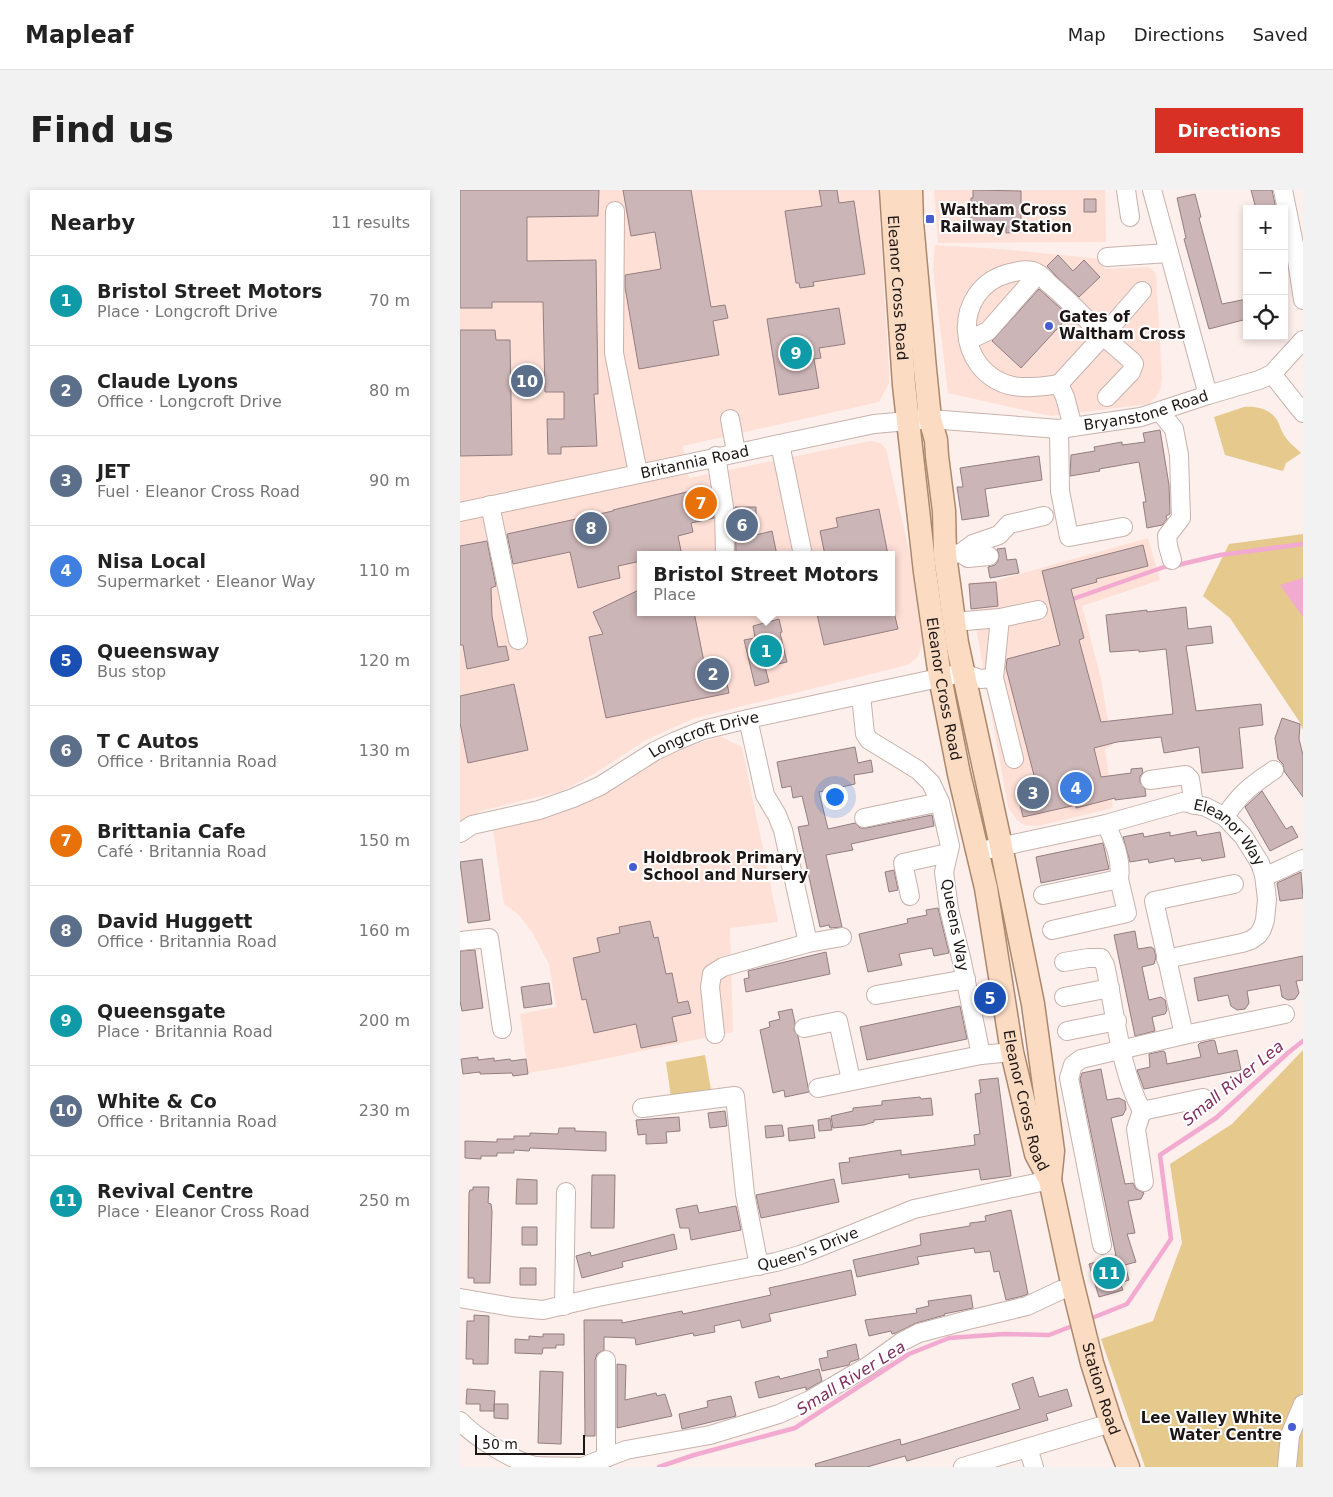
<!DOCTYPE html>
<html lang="en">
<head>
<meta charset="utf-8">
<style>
	body { margin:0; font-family:"DejaVu Sans",sans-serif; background:#f2f2f2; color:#222 }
	.controls { position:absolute; right:15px; top:15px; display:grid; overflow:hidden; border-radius:0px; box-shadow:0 2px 8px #0003 }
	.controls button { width:45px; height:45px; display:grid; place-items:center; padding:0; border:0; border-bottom:1px solid #e0e0e0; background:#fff; color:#222; font:25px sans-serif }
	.scale { position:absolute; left:15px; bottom:12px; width:110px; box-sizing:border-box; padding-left:5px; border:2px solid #1d1614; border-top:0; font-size:14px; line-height:18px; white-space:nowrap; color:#1d1614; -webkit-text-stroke:4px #fff; paint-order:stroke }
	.you { position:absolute; left:374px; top:606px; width:18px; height:18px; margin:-12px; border:4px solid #fff; border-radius:50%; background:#1a73e8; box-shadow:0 0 0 8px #1a73e833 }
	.badge { display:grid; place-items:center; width:32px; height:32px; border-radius:50%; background:#d93025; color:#fff; font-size:16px; font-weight:700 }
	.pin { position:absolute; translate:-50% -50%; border:2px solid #fff; box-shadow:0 1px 5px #0006 }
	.popup { position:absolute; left:177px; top:361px; width:258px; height:65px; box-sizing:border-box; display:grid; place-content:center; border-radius:0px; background:#fff; filter:drop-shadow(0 1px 4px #0005); font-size:16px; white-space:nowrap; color:#767676 }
	.popup b { font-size:19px; color:#222 }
	.popup::after { content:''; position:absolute; left:50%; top:100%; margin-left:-10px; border:10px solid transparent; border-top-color:#fff }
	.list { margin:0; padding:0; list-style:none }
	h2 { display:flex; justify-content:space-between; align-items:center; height:65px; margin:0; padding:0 20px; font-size:21px }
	h2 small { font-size:16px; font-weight:400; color:#767676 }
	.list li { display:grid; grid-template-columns:32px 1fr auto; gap:15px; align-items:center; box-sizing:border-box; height:90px; padding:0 20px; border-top:1px solid #e0e0e0 }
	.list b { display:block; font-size:19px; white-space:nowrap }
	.list p { margin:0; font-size:16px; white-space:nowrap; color:#767676 }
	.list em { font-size:16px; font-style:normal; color:#767676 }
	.icon { flex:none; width:28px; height:28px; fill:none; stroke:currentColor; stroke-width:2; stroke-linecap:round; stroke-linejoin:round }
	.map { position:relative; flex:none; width:843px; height:1277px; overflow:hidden; border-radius:0px }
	header { display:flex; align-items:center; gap:30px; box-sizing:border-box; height:70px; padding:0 25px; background:#fff; border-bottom:1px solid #e0e0e0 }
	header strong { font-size:24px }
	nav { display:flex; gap:28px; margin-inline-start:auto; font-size:18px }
	.intro { display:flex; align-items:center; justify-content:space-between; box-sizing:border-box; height:120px; padding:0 30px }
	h1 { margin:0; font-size:35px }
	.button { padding:12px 22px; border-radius:0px; background:#d93025; color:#fff; font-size:18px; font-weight:700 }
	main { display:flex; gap:30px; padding:0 30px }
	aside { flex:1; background:#fff; border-radius:0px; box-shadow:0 2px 8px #0003 }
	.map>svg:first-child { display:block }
	.built { fill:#ffe0d7; fill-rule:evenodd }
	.green { fill:#e5c98d }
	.water { fill:#f2aad1 }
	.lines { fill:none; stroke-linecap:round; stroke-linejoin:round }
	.stream { stroke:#f2aad1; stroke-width:4.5 }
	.building { fill:#ccb5b7; stroke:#937e80 }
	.minor-casing { stroke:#c8b2ac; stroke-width:20 }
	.major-casing { stroke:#ab886c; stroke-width:25 }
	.minor { stroke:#fff; stroke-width:18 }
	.major { stroke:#fbdcc3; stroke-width:22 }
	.poi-dot { fill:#465ed2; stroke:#fff; stroke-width:2 }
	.labels { text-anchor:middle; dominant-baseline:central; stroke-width:4; stroke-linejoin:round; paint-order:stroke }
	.poi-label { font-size:15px; font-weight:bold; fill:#1d1614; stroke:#fff; text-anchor:start }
	.street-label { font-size:15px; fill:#1d1614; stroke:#fff }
	.water-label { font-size:16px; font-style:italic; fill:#802f61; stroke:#fff }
</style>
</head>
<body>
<header>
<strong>Mapleaf</strong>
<nav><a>Map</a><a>Directions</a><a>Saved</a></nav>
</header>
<div class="intro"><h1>Find us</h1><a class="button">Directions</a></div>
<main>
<aside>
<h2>Nearby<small>11 results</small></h2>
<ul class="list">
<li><span class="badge" style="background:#0f9aa8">1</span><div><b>Bristol Street Motors</b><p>Place · Longcroft Drive</p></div><em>70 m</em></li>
<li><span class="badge" style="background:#5c6f8a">2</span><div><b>Claude Lyons</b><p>Office · Longcroft Drive</p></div><em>80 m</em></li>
<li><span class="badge" style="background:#5c6f8a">3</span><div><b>JET</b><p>Fuel · Eleanor Cross Road</p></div><em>90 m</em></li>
<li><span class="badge" style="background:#3f7fe0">4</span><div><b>Nisa Local</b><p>Supermarket · Eleanor Way</p></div><em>110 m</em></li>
<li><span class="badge" style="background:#1a4fb4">5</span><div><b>Queensway</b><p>Bus stop</p></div><em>120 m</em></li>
<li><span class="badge" style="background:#5c6f8a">6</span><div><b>T C Autos</b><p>Office · Britannia Road</p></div><em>130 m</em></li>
<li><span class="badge" style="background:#e8710a">7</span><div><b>Brittania Cafe</b><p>Café · Britannia Road</p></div><em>150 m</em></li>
<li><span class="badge" style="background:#5c6f8a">8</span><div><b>David Huggett</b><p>Office · Britannia Road</p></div><em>160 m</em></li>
<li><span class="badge" style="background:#0f9aa8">9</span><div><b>Queensgate</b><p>Place · Britannia Road</p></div><em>200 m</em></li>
<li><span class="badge" style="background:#5c6f8a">10</span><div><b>White &amp; Co</b><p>Office · Britannia Road</p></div><em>230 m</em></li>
<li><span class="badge" style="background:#0f9aa8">11</span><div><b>Revival Centre</b><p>Place · Eleanor Cross Road</p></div><em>250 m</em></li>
</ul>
</aside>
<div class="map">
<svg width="843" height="1277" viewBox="0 0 843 1277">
	<rect width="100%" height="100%" fill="#fdefeb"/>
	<path class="built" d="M0 0H418L429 182V193L419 212 223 256 229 288 410 251 421 253 426 259 450 365 462 451V456L457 468 447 475 235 528 186 550 134 584 102 601 24 620 0 632ZM181 365H431V422H181Z
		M474 0H645L646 52 478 53Z
		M475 55 541 59 643 69 645 79 688 77 696 83 702 189 700 200 696 207 689 214 591 226 488 203 473 80Z
		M688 348 700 390 622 416 641 489 652 556 645 559 653 618 578 636 564 635 557 630 548 617 508 393 535 391Z
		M260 546 282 557 318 732 270 738 273 842 105 877 68 883 60 824 96 817 89 774 72 742 58 724 44 714 33 640 115 617 211 563Z"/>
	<path class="green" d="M784 217C797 216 810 219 817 230 820 235 821 241 824 245 828 252 835 257 841 263L826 273 823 281 765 265 754 227Z
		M843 344V540L839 531 770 428 743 406 769 354Z
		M843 860V1277H685L641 1149 693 1131 722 1053 710 974 772 934Z
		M245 865 251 900 211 907 206 872Z"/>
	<path class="water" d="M843 388V427L820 395Z"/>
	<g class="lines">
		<path class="stream" d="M610 410 704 377 718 375 760 365 843 354
			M627 1130 667 1114 711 1049 700 965 756 928 829 862 843 851
			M199 1277 234 1265 335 1238 449 1164 489 1148 544 1144 589 1145 615 1135"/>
	</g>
	<path class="building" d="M0 0H139L138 26 67 27V71L136 70 138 204H134L137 256 101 257V264H88L87 229H104V202H85L83 112H32V118H0Z
		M163 0H231L251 117 265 115 268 128 253 131 259 165 179 179 165 97V85L201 79 195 42 171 46Z
		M359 0H377L379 13 394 11 405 84 353 92 354 96 340 98 339 93H336L325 21 362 16Z
		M513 0 561 1V42L546 43V36L511 37V8H513Z
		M791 0H812L816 19H796Z
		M735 4 741 27 739 28 762 114 787 109V129L749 139 724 49 726 48 717 8Z
		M624 9H636V22H624Z
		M598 65 613 81 624 70 640 87 619 107 596 86 587 76Z
		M579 99 609 126 561 178 532 151Z
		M379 118 385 154 359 158 361 168 354 169 359 198 319 205 307 129Z
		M0 140H35L36 150H50L52 265 0 266Z
		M700 240 709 295 710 324 706 326 707 329 702 335 687 338 683 312H686L679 272 639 279 640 281 610 286 611 265 635 261 634 257 662 252V255L685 252 683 243Z
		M579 266 582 290 525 299 529 326 502 330 497 297H503L500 278Z
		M247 297 254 328 231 333 233 342 218 346 221 361 206 365H181V371L158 376 160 388 118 398 110 362 53 374 47 344 153 321V320Z
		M275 317H296V345L312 341 317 365H276Z
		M419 319 428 365H365L360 341 378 337 376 328Z
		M27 351 36 396 31 398 32 426 38 457 46 456 49 470 7 479 3 455H0V356Z
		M683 355 688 376 636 389 637 392 611 399 624 448 619 450 641 532 713 524 706 459 679 462V460L650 462 646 425 687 420V422L726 417 728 439 751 436 753 453 726 456 736 521 801 514 803 535 779 538 783 578 742 583 739 557 704 563 701 547 657 552 634 558 641 587 671 583V579L682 578 683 583 680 586V592L685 599 686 606 655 610V608L616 618V615L563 627 556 598 576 593 546 478 547 469 600 455 582 381Z
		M545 358 547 370 556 369 559 383 530 388 528 377 535 375 538 371 539 365 537 359Z
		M536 392 538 416 511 419 509 394Z
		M181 399V422H234L244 472 262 469 269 503 146 528 129 447 143 444 133 422Z
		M365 422H434L438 439 364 455 357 424Z
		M319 429 322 442 320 443 327 472 305 477 309 492 295 496 284 450 295 448 293 436Z
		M54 494 68 560 8 573 0 533V506Z
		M822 528 840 534 839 549 843 565V607L824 581 823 574 818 569 815 548Z
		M395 557 398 573 411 570 413 582 394 585 395 594 359 602 368 639 395 633 400 638H406L472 625 474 636 391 654 393 660 366 665 382 737 370 738 369 735 360 737 338 637 349 635 342 606 333 608 331 596 322 598 317 572Z
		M802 601 826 639 832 636 838 647 810 661 785 617Z
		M736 641 737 646 760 642 765 667 742 671 741 668 715 672 714 668 689 673 688 669 670 672 663 647 683 643 684 647 710 642V646Z
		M643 653 649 679 581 693 576 667Z
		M22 669 30 730 8 733 0 672Z
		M434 680 438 700 429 702 425 682Z
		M841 682 843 708 820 711 817 693Z
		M478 718 489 763 474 766 472 758 439 764 442 775 408 782 399 744 448 733 447 729 467 725 466 720Z
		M190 731 194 748 198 747 206 784 212 783 218 813 228 811 231 823 212 827 217 851 181 858 176 834 134 843 126 809 122 810 113 768 140 762 137 748 160 743 159 737Z
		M675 741 678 759 691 757 694 759 696 767 694 774 682 777 689 810 701 807 705 810 707 820 705 824 692 827 695 841 675 846 654 745Z
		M15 760 23 818 2 821 0 811V761Z
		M366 762 370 784 286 802 284 789 289 788 288 781Z
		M843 766V790L836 791 839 803 835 809 828 810 822 807 820 795 787 801 789 813 785 819 777 820 771 816 768 805 738 811 734 788Z
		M89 793 92 814 64 818 61 797Z
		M500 816 507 849 407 870 400 837Z
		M332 819 335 833 334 840 338 846 349 902 325 907 324 900 313 903 300 840 310 837 309 832 320 829 318 822Z
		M753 850 755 851 758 864 777 860 781 880 684 899 677 880 690 877 689 864 703 861 705 862 707 874 741 867 738 855 740 853Z
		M18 867V870L34 868V871L50 869 51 871 66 869 68 884 53 886 52 883 20 884V882L3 884 1 869Z
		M641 879 647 910 659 908 665 911 666 919 663 925 651 928 665 994 673 993 676 999 684 1003 681 1009 668 1011 675 1043 667 1044 676 1072 665 1075 669 1090 660 1093 663 1100 639 1107 629 1074 656 1066 620 889 622 883Z
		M538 888 551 986 521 990 519 979 449 988V984L382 994 379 973 390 972 389 968 441 960V965L515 955 514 945 520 944 515 904 521 903 519 890Z
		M460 907 461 909 471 908 473 925 414 930V932L404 935 373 938 371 926 393 921V918L422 915V911Z
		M265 921 267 936 250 938 248 923Z
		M219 927 220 941 206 942 207 953 186 954V944L178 945 176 930Z
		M370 928 372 940 359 941 358 930Z
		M322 935 324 946 306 948 305 936Z
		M353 935 355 948 329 951 328 938Z
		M99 938H115V941L146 942V961L70 958 69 961 54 960V963H37V966H21V969L5 968V951L37 952V949H54V946H70V943L98 944Z
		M132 985H155L154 1038H131Z
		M57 989 77 990V1014H56Z
		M374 989 379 1012 301 1028 296 1005Z
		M13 997H29L28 1013 31 1014 32 1021 30 1093H14V1088H8L9 1003 10 1000H13Z
		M237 1015 239 1023 276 1016 281 1040 231 1050 229 1038H220L216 1019Z
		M551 1020 568 1104 563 1106 546 1110 539 1081 534 1082 530 1061 515 1063 514 1058 457 1067 459 1074 397 1087 393 1070 461 1055 460 1044 510 1036V1033L526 1031 525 1026Z
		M62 1037H77V1055H62Z
		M214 1044 217 1059 162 1072 163 1077 122 1088 116 1066 130 1062 131 1066Z
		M60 1078H76V1095H60Z
		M391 1080 396 1105 309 1124 311 1131 282 1138 280 1130 254 1136 255 1142 234 1146 233 1143 176 1155 175 1148 144 1147V1160L137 1164 135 1170V1246H125L124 1130H162V1133L222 1121 223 1124 311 1105 309 1098Z
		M511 1105 513 1118 484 1124 485 1125 456 1133 436 1143 432 1144 431 1141 409 1146 405 1130 457 1123 456 1119 469 1116 468 1111Z
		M14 1125 29 1126 28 1174H13V1169H6L7 1131H14Z
		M83 1144H104V1155H96V1158H83L82 1164 55 1163V1149L69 1150V1146L83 1147Z
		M396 1154 399 1169 390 1172 389 1175 362 1181 359 1169 368 1167 367 1161Z
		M157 1174 166 1175 165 1210 196 1203 197 1206 205 1204 212 1226 157 1238Z
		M359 1179 362 1191 346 1200V1197L299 1208 295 1192 319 1186 320 1189Z
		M80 1181 103 1182 101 1254 78 1253Z
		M573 1187 579 1207 607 1199 612 1216 586 1224 588 1230 447 1271 445 1266 407 1277H356L355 1274 440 1249 441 1255 560 1219 552 1194Z
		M7 1199 35 1201 34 1221H20V1214H6Z
		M271 1206 276 1226 222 1239 219 1224 248 1217 247 1211Z
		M34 1214H48V1229L34 1228Z"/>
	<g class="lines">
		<defs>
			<g id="minor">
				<path d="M666 0 670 27"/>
				<path d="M823 0 836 64 843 110"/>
				<path d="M155 21 154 163 178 283"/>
				<path d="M647 67 709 63"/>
				<path d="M509 150 528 141 578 84"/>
				<path d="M812 184 843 223"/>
				<path d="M599 194 643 146C625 128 608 109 588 93 585 89 581 85 577 83 569 78 559 81 550 83 489 98 495 184 553 196 568 199 584 196 599 194L605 207 613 237"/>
				<path d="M748 205 799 190 812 184 843 150"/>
				<path d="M647 207 671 182 674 174 672 171 643 146 682 101"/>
				<path d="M700 222 714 239 719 265 721 328 707 346 708 356 712 370"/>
				<path d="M270 229 276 262"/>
				<path d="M599 239 600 301 609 347 663 337"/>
				<path d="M320 254 343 365"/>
				<path d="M256 266 264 317 265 365"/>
				<path d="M30 315 58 450"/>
				<path id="s1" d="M0 322 414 234 470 229 599 239 681 227 748 205 692 0"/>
				<path d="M501 363 508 368 529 366"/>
				<path d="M485 365 501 363 513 354 539 345 549 334 584 326"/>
				<path d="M540 428 534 488 554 569"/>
				<path d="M494 432 540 428 578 420"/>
				<path d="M288 529 305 605 317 625 323 640 348 753"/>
				<path d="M690 590 726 585 730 589 734 615"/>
				<path d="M765 627C779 604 793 594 814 580"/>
				<path d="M404 628 480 612"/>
				<path id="s2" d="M0 643 12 635 79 620 113 608 140 596 195 561 216 551 243 540 288 529 502 483 521 489 534 488"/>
				<path id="s3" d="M516 662 646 634 723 612 746 617 765 627 783 646 800 673 804 685 807 709 805 730 802 739 798 745 791 750 782 753 706 769"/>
				<path d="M804 685 813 683 843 669"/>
				<path d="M583 705 659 689C662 669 654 652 646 634"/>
				<path d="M450 706 443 673 488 663"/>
				<path d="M592 740 667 723 659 689"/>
				<path d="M0 751 29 748 42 839"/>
				<path d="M604 772 628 768H641L645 775C655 820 660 881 682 921L743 908"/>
				<path d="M416 805 506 789"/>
				<path d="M604 807 650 798"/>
				<path d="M344 838 378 831 391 890"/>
				<path d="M607 841 657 831"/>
				<path d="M255 844 250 797 252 784 263 777 348 753 382 747"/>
				<path d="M724 845 694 711 774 694"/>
				<path d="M521 865 552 862"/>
				<path d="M358 898 521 865 502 772 489 719 484 682 490 656 480 612 471 593 458 580 409 550 405 544 401 505"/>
				<path d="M182 918 275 906 285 1004 299 1076"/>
				<path d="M682 921 676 939 684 992"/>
				<path d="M642 1055 609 888 613 875 621 869 724 845 825 824"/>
				<path id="s4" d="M0 1108 52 1117 83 1120 138 1107 316 1072 340 1065 454 1019 590 990"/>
				<path d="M104 1116 106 1002"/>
				<path d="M146 1170V1268"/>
				<path d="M0 1231C15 1247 54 1272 76 1276 91 1277 107 1276 123 1277"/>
				<path d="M568 1258 574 1277"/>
				<path d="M122 1277 166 1260 250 1245 319 1224 350 1210 408 1176 443 1151 459 1143 508 1130 567 1116 601 1100 613 1097"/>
				<path d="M503 1277 651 1233"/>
				<path d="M827 1277 830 1245 843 1214"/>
			</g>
			<g id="major">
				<path id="s5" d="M431 0 444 195 465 382 480 487 499 584 526 698 552 862 576 964 590 990 611 1088 632 1173 651 1233 668 1277"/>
				<path d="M451 0 452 32 465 179 470 229 476 250 477 266 484 321 485 365 497 453 541 656 573 814 593 961 590 990"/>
			</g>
		</defs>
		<use href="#minor" class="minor-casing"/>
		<use href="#major" class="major-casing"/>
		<use href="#minor" class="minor"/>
		<use href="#major" class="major"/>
	</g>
	<g class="poi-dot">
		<rect x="465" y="24" width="10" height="10" rx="2.5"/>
		<circle cx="589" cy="136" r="5"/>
		<circle cx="173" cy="677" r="5"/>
		<circle cx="832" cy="1237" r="5"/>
	</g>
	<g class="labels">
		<g class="poi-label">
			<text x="480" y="20">Waltham Cross<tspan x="480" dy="17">Railway Station</tspan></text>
			<text x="599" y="127">Gates of<tspan x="599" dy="17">Waltham Cross</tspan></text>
			<text x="183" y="668">Holdbrook Primary<tspan x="183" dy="17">School and Nursery</tspan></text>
			<text x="822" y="1228" text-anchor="end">Lee Valley White<tspan x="822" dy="17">Water Centre</tspan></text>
		</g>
		<g class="street-label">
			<text stroke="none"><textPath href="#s5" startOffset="98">Eleanor Cross Road</textPath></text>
			<text stroke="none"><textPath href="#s1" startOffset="698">Bryanstone Road</textPath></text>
			<text stroke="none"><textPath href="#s1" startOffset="240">Britannia Road</textPath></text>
			<text stroke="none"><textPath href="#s5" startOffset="502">Eleanor Cross Road</textPath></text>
			<text stroke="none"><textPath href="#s2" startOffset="266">Longcroft Drive</textPath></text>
			<text stroke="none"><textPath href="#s3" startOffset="271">Eleanor Way</textPath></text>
			<text transform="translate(495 735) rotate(79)">Queens Way</text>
			<text stroke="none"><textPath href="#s5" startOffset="922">Eleanor Cross Road</textPath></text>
			<text stroke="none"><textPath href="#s4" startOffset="356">Queen's Drive</textPath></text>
			<text stroke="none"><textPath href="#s5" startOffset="1221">Station Road</textPath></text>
		</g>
		<g class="water-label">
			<text transform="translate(773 893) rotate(-39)">Small River Lea</text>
			<text transform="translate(391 1188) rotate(-32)">Small River Lea</text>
		</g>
	</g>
</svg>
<div class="controls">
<button>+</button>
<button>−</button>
<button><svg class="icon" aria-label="locate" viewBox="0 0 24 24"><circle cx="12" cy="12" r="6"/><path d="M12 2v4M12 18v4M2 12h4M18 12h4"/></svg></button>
</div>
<div class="scale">50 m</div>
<div class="you"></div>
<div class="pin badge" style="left:306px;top:461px;background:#0f9aa8">1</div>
<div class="popup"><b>Bristol Street Motors</b>Place</div>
<div class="pin badge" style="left:253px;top:484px;background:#5c6f8a">2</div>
<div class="pin badge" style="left:573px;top:603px;background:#5c6f8a">3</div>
<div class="pin badge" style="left:616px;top:598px;background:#3f7fe0">4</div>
<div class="pin badge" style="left:530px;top:808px;background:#1a4fb4">5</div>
<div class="pin badge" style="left:282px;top:335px;background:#5c6f8a">6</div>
<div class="pin badge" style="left:241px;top:313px;background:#e8710a">7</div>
<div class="pin badge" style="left:131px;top:338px;background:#5c6f8a">8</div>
<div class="pin badge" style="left:336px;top:163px;background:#0f9aa8">9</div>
<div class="pin badge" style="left:67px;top:191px;background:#5c6f8a">10</div>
<div class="pin badge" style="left:649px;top:1083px;background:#0f9aa8">11</div>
</div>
</main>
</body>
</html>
